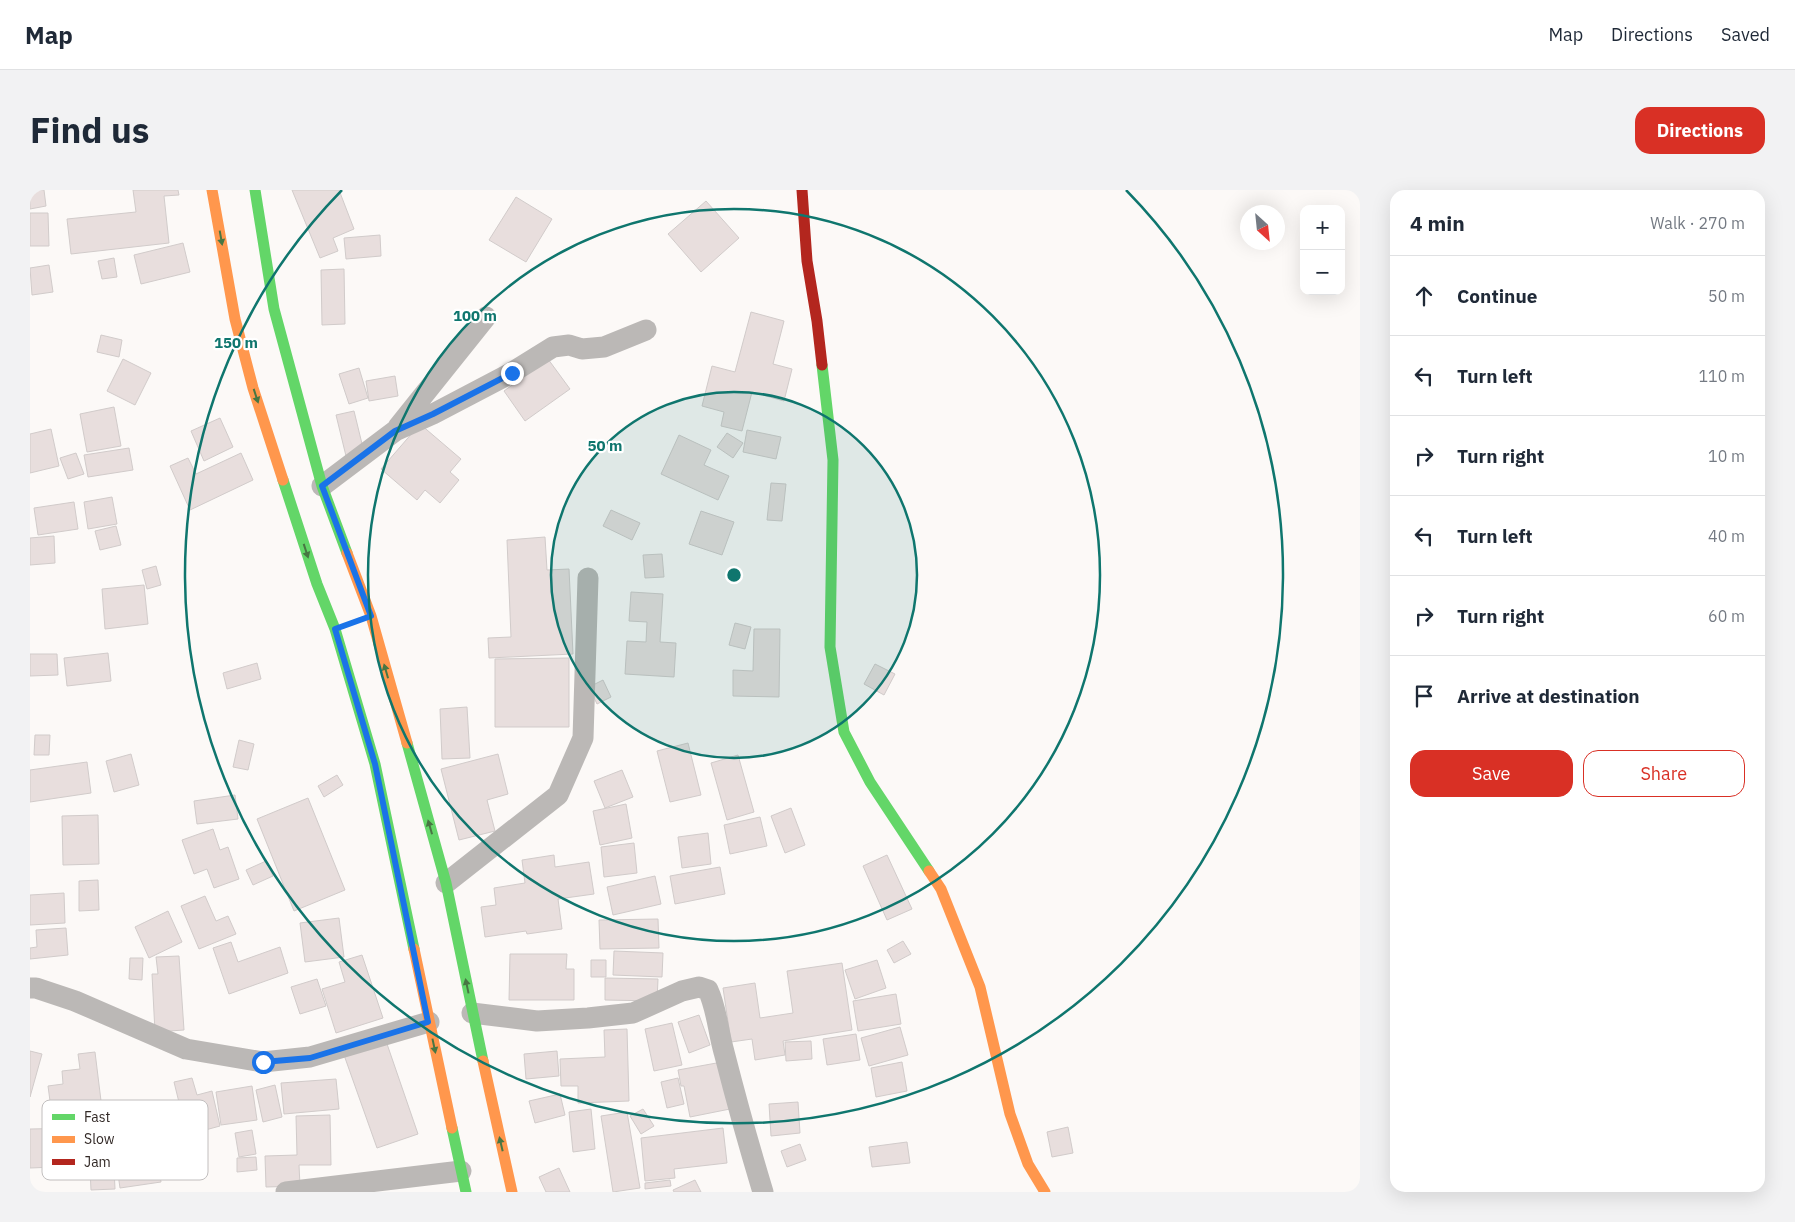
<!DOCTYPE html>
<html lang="en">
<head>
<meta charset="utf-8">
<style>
	body { margin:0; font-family:"IBM Plex Sans",sans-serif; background:#f2f2f3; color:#1f2937 }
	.controls { position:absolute; right:15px; top:15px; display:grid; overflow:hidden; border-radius:10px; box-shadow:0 5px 20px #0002 }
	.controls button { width:45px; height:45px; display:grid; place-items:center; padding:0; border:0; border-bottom:1px solid #e0e1e3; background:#fff; color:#1f2937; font:25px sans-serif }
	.compass { position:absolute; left:1210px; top:15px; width:45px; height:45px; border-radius:50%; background:#fff; box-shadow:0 5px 20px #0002; rotate:153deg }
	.stop { position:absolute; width:15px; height:15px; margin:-11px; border:4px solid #1a73e8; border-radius:50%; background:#fff }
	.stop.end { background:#1a73e8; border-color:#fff; box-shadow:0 1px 5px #0008 }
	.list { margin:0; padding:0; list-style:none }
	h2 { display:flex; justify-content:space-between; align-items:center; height:65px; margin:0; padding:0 20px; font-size:21px }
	h2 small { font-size:16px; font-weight:400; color:#747a83 }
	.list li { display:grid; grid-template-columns:32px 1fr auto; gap:15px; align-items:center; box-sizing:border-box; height:80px; padding:0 20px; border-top:1px solid #e0e1e3 }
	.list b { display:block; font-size:19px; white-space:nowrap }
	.list em { font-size:16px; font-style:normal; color:#747a83 }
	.actions { display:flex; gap:10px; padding:15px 20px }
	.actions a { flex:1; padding:11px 0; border:1px solid #d93025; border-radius:15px; text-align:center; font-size:18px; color:#d93025 }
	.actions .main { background:#d93025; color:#fff }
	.icon { flex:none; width:28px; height:28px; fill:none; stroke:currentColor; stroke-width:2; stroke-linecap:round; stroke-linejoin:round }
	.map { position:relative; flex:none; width:1330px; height:1002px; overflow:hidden; border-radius:15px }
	header { display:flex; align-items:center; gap:30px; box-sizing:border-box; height:70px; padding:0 25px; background:#fff; border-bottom:1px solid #e0e1e3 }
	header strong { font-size:24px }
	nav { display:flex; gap:28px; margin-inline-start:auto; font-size:18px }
	.intro { display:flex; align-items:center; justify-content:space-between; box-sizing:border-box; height:120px; padding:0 30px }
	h1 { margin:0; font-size:35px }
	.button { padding:12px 22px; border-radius:15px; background:#d93025; color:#fff; font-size:18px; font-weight:700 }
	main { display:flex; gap:30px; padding:0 30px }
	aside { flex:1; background:#fff; border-radius:15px; box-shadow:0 5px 20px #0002 }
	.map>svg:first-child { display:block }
	.building { fill:#e8dedd; stroke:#d1cbca }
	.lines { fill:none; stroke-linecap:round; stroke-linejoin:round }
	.street { stroke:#bbb8b6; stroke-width:21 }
	.fast { stroke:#63d668; stroke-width:11 }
	.slow { stroke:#ff974d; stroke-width:11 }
	.jam { stroke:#b3261e; stroke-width:11 }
	.oneway { fill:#487643 }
	.route { stroke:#1a73e8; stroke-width:6 }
	.ring { fill:none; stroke:#0f766e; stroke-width:2.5 }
	.key { fill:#fff; stroke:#c1bebe; stroke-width:1 }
	.key-label { font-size:14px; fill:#312825 }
	.centre { fill:#0f766e; stroke:#fff; stroke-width:2.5 }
	.ring-label { font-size:15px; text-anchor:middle; font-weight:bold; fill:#0f766e; stroke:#fff; stroke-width:4.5; stroke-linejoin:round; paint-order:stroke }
</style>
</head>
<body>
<header>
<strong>Map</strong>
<nav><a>Map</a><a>Directions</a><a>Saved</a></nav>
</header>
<div class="intro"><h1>Find us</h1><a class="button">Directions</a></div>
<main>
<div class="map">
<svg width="1330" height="1002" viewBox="0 0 1330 1002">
	<rect width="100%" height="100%" fill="#fcf9f7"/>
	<path class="building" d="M0 0H14L16 16 0 19Z
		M103 0H148L149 5 134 6 139 53 41 64 37 29 106 22Z
		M262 0H309L324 39 303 48 308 61 290 68Z
		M486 7 522 29 496 72 459 50Z
		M676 11 709 48 671 82 638 44Z
		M0 23H18L19 56H0Z
		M350 45 351 66 316 69 314 48Z
		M153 53 160 82 111 94 104 65Z
		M84 68 87 87 72 89 68 71Z
		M19 75 23 102 2 105 0 78Z
		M314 79 315 134 292 135 291 80Z
		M721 122 754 131 743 174 762 179 754 211 722 202 712 241 691 236 694 222 672 216 682 176 705 182Z
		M71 145 92 150 89 167 67 162Z
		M93 169 121 183 105 215 77 201Z
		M518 169 540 199 495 231 474 201Z
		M329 178 338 208 319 214 309 184Z
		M365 186 368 206 339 211 336 191Z
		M84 217 91 256 57 262 50 224Z
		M324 221 334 262 316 266 306 225Z
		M190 228 203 257 174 271 161 241Z
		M390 234 431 269 420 282 429 290 410 313 395 300 387 310 351 279Z
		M21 239 29 276 0 283V244Z
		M717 240 751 247 746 269 713 262Z
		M697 243 713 253 703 268 687 257Z
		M649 245 681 260 674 275 699 286 688 310 631 284Z
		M99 258 103 280 58 287 54 265Z
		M46 263 54 284 38 289 30 268Z
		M211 263 223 290 160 320 140 276 158 268 166 284Z
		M741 293 756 294 752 331 737 330Z
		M82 307 87 334 58 339 54 312Z
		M44 312 48 339 8 345 4 318Z
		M581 320 610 333 602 350 573 336Z
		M671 321 704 332 692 365 659 354Z
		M86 336 91 355 70 360 65 341Z
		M24 346 25 373 0 375V348Z
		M515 347 517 380 539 379 543 464 459 468 458 448 481 447 477 350Z
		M632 364 634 387 615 388 613 365Z
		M126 376 131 395 117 399 112 380Z
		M114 395 118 434 75 439 72 399Z
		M601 402 633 404 630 452 646 453 644 487 595 484 597 451 616 452 617 432 599 431Z
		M705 433 721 437 715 459 699 455Z
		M724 439H750L749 507 703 506V480L723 481Z
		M78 463 81 491 37 496 34 468Z
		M0 464H27L28 485 0 486Z
		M539 468V537H465V469Z
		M227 473 231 489 197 499 193 483Z
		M845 474 865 484 854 505 834 494Z
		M573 490 581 507 567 514 559 497Z
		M437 517 440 568 412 569 410 519Z
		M5 545H20L19 565H4Z
		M209 550 224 554 218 580 203 577Z
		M658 553 671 605 640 612 627 561Z
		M101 564 109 595 84 602 76 571Z
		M468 564 478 604 457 610 465 641 429 650 411 579Z
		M708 565 724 622 697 630 681 573Z
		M57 572 61 603 0 612V580Z
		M592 580 603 607 575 618 564 591Z
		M307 585 313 595 294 607 288 596Z
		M205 605 208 629 167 634 164 611Z
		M278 608 315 700 264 721 227 629Z
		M596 614 602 648 570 655 563 621Z
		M761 618 775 655 755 663 741 626Z
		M68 625 69 674 33 675 32 626Z
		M730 627 737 656 700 664 694 635Z
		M183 639 190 660 198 657 209 689 184 698 177 679 164 684 152 650Z
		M678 643 681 674 652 678 648 647Z
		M604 653 607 683 574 687 571 657Z
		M524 665 525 677 559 672 564 704 528 709 532 739 497 744 496 741 455 747 451 717 466 715 464 698 495 693 492 670Z
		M857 665 882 719 857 730 833 676Z
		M236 671 243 686 223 695 216 680Z
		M690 677 695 704 645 714 640 686Z
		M625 686 631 714 583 725 577 697Z
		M68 690 69 720 49 721V691Z
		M34 703 35 733 0 735V705Z
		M175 706 186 731 198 726 206 744 169 759 151 716Z
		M138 721 152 752 119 768 105 737Z
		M309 728 314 767 275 772 270 733Z
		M628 729 629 758 570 759 569 730Z
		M36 738 38 765 0 769V758L7 757 6 740Z
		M873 751 881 764 864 773 857 760Z
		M201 752 208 772 250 757 258 783 199 804 183 758Z
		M584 761 633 763 632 787 583 785Z
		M480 764H537L536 779H544V810H479Z
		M332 765 353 828 306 843 292 799 315 792 309 772Z
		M149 766 154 840 125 842 122 784H128L126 767Z
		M100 768H113L112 790 99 789Z
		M561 770H576V787H561Z
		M847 770 856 798 825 809 815 780Z
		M812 773 822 840 753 851 755 865 725 870 722 849 701 852 693 798 725 793 730 828 763 823 757 781Z
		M575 788 628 789 627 811 575 810Z
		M287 789 296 816 270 824 261 797Z
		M866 804 871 834 828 841 823 811Z
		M669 825 680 855 659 863 648 832Z
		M642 833 652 875 624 881 615 839Z
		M870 837 878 865 839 876 831 848Z
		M597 839 599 911 548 913V896H531L530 869 575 867 574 840Z
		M826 844 830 870 797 875 793 849Z
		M356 851 388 944 347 958 314 865Z
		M781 851 782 869 756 871 755 852Z
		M0 861 12 864 0 907Z
		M527 861 529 886 496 889 494 864Z
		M65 862 72 919 22 926 18 896 33 894 32 881 50 879 48 864Z
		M692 872 700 919 660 927 654 896H651L648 880Z
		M872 872 877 901 846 907 841 878Z
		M162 888 167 905 182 901 190 936 157 945 144 892Z
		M648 888 654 914 637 918 631 892Z
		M306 889 309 919 254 924 251 893Z
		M245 895 252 927 233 932 226 900Z
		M222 896 227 930 191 935 186 902Z
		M530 904 535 925 505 933 499 911Z
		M768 912 770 943 741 946 739 914Z
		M561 919 565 959 543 962 539 922Z
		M613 919 624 936 611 944 600 926Z
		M597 922 610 998 583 1002 571 926Z
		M300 925 301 975H269L270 996 236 997 235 966 267 965 266 926Z
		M1038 937 1043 963 1022 967 1017 942Z
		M50 938 51 976 0 978V939Z
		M693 938 697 973 644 979 645 988 615 991 611 948Z
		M222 940 226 964 209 967 205 943Z
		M125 950 131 992 90 998 84 956Z
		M877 952 880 973 842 977 839 957Z
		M770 954 776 970 757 977 751 961Z
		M83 958 85 999 61 1000 59 959Z
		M226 967 227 980 207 982V968Z
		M529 978 540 1002H516L509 987Z
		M640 990 641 996 615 999V993Z
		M665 990 671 1002H644L643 1000Z"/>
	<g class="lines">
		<path class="street" d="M368 237 456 127
			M292 296 365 241 403 224 481 183 523 157 539 155 552 159 574 157 616 140
			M416 693 528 605 553 548 558 388
			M0 798H6L45 811 156 859 233 872 280 867 399 832
			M442 823 507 831 558 828 603 823 652 801 669 797 678 800C687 819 688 841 694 862 706 909 719 956 733 1002
			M256 1002 431 981"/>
		<path class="fast" d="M225 0 244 119 292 296 317 363
			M792 175 803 270 800 457 814 542 840 592 899 681
			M253 290 287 394 305 439 345 574 384 759
			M377 553 416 693 453 871
			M422 938 436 1002"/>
		<path class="slow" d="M182 0 205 129 223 198 253 290
			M317 363 341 426 377 553
			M899 681 911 699 950 797 980 924 998 974 1015 1002
			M384 759 422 938
			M453 871 482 1002"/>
		<path class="jam" d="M772 0 777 71 787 131 792 175"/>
	</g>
	<defs><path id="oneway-solid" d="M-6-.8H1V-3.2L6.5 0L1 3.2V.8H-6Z" transform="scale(1.25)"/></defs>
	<g class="oneway">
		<use href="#oneway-solid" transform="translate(191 48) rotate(80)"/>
		<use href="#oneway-solid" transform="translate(226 206) rotate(72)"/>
		<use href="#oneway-solid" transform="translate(276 361) rotate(72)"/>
		<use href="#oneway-solid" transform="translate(356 481) rotate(-106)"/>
		<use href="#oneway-solid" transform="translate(400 637) rotate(-106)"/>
		<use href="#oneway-solid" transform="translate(437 796) rotate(-102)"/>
		<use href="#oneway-solid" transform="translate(404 856) rotate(78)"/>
		<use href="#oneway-solid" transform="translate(471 954) rotate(-103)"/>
	</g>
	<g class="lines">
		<path class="route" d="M233 872 280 868 398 832 345 574 305 439 341 426 292 296 365 241 403 224 482 183"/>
	</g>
	<circle cx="704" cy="385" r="183" fill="#0f766e" fill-opacity=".12"/>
	<g class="ring">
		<circle cx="704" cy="385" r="183"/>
		<circle cx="704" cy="385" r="366"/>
		<path d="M1096 0A549 549 0 1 1 312 0"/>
	</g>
	<rect x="12" y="910" width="166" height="80" rx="8" class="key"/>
	<rect x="22" y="924" width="23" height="6" fill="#63d668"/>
	<rect x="22" y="946" width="23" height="7" fill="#ff974d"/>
	<rect x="22" y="969" width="23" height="6" fill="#b3261e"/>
	<g class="key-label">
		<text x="54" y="932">Fast</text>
		<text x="54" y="954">Slow</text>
		<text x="54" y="977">Jam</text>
	</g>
	<circle cx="704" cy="385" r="8" class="centre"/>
	<g class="ring-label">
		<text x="445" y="131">100 m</text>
		<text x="206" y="158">150 m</text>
		<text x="575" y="261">50 m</text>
	</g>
</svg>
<div class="controls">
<button>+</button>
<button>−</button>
</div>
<svg class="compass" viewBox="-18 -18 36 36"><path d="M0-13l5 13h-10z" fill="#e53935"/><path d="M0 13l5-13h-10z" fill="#747a83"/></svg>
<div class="stop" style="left:233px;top:872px"></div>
<div class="stop end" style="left:482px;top:183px"></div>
</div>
<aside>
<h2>4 min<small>Walk · 270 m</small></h2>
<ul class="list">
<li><svg class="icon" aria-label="ahead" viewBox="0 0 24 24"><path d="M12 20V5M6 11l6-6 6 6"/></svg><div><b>Continue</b></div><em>50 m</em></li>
<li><svg class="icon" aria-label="left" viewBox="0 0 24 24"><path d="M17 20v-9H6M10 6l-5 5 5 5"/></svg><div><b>Turn left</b></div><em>110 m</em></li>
<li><svg class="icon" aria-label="right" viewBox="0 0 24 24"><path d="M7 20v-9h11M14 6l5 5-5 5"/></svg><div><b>Turn right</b></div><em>10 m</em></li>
<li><svg class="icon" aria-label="left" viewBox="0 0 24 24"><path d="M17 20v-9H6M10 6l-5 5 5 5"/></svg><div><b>Turn left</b></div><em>40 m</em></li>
<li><svg class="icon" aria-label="right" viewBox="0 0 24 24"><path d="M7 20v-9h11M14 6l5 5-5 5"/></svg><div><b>Turn right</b></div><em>60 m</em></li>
<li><svg class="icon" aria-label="arrive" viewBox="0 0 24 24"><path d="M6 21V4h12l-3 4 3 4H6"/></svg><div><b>Arrive at destination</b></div></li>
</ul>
<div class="actions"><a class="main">Save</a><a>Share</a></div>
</aside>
</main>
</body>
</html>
